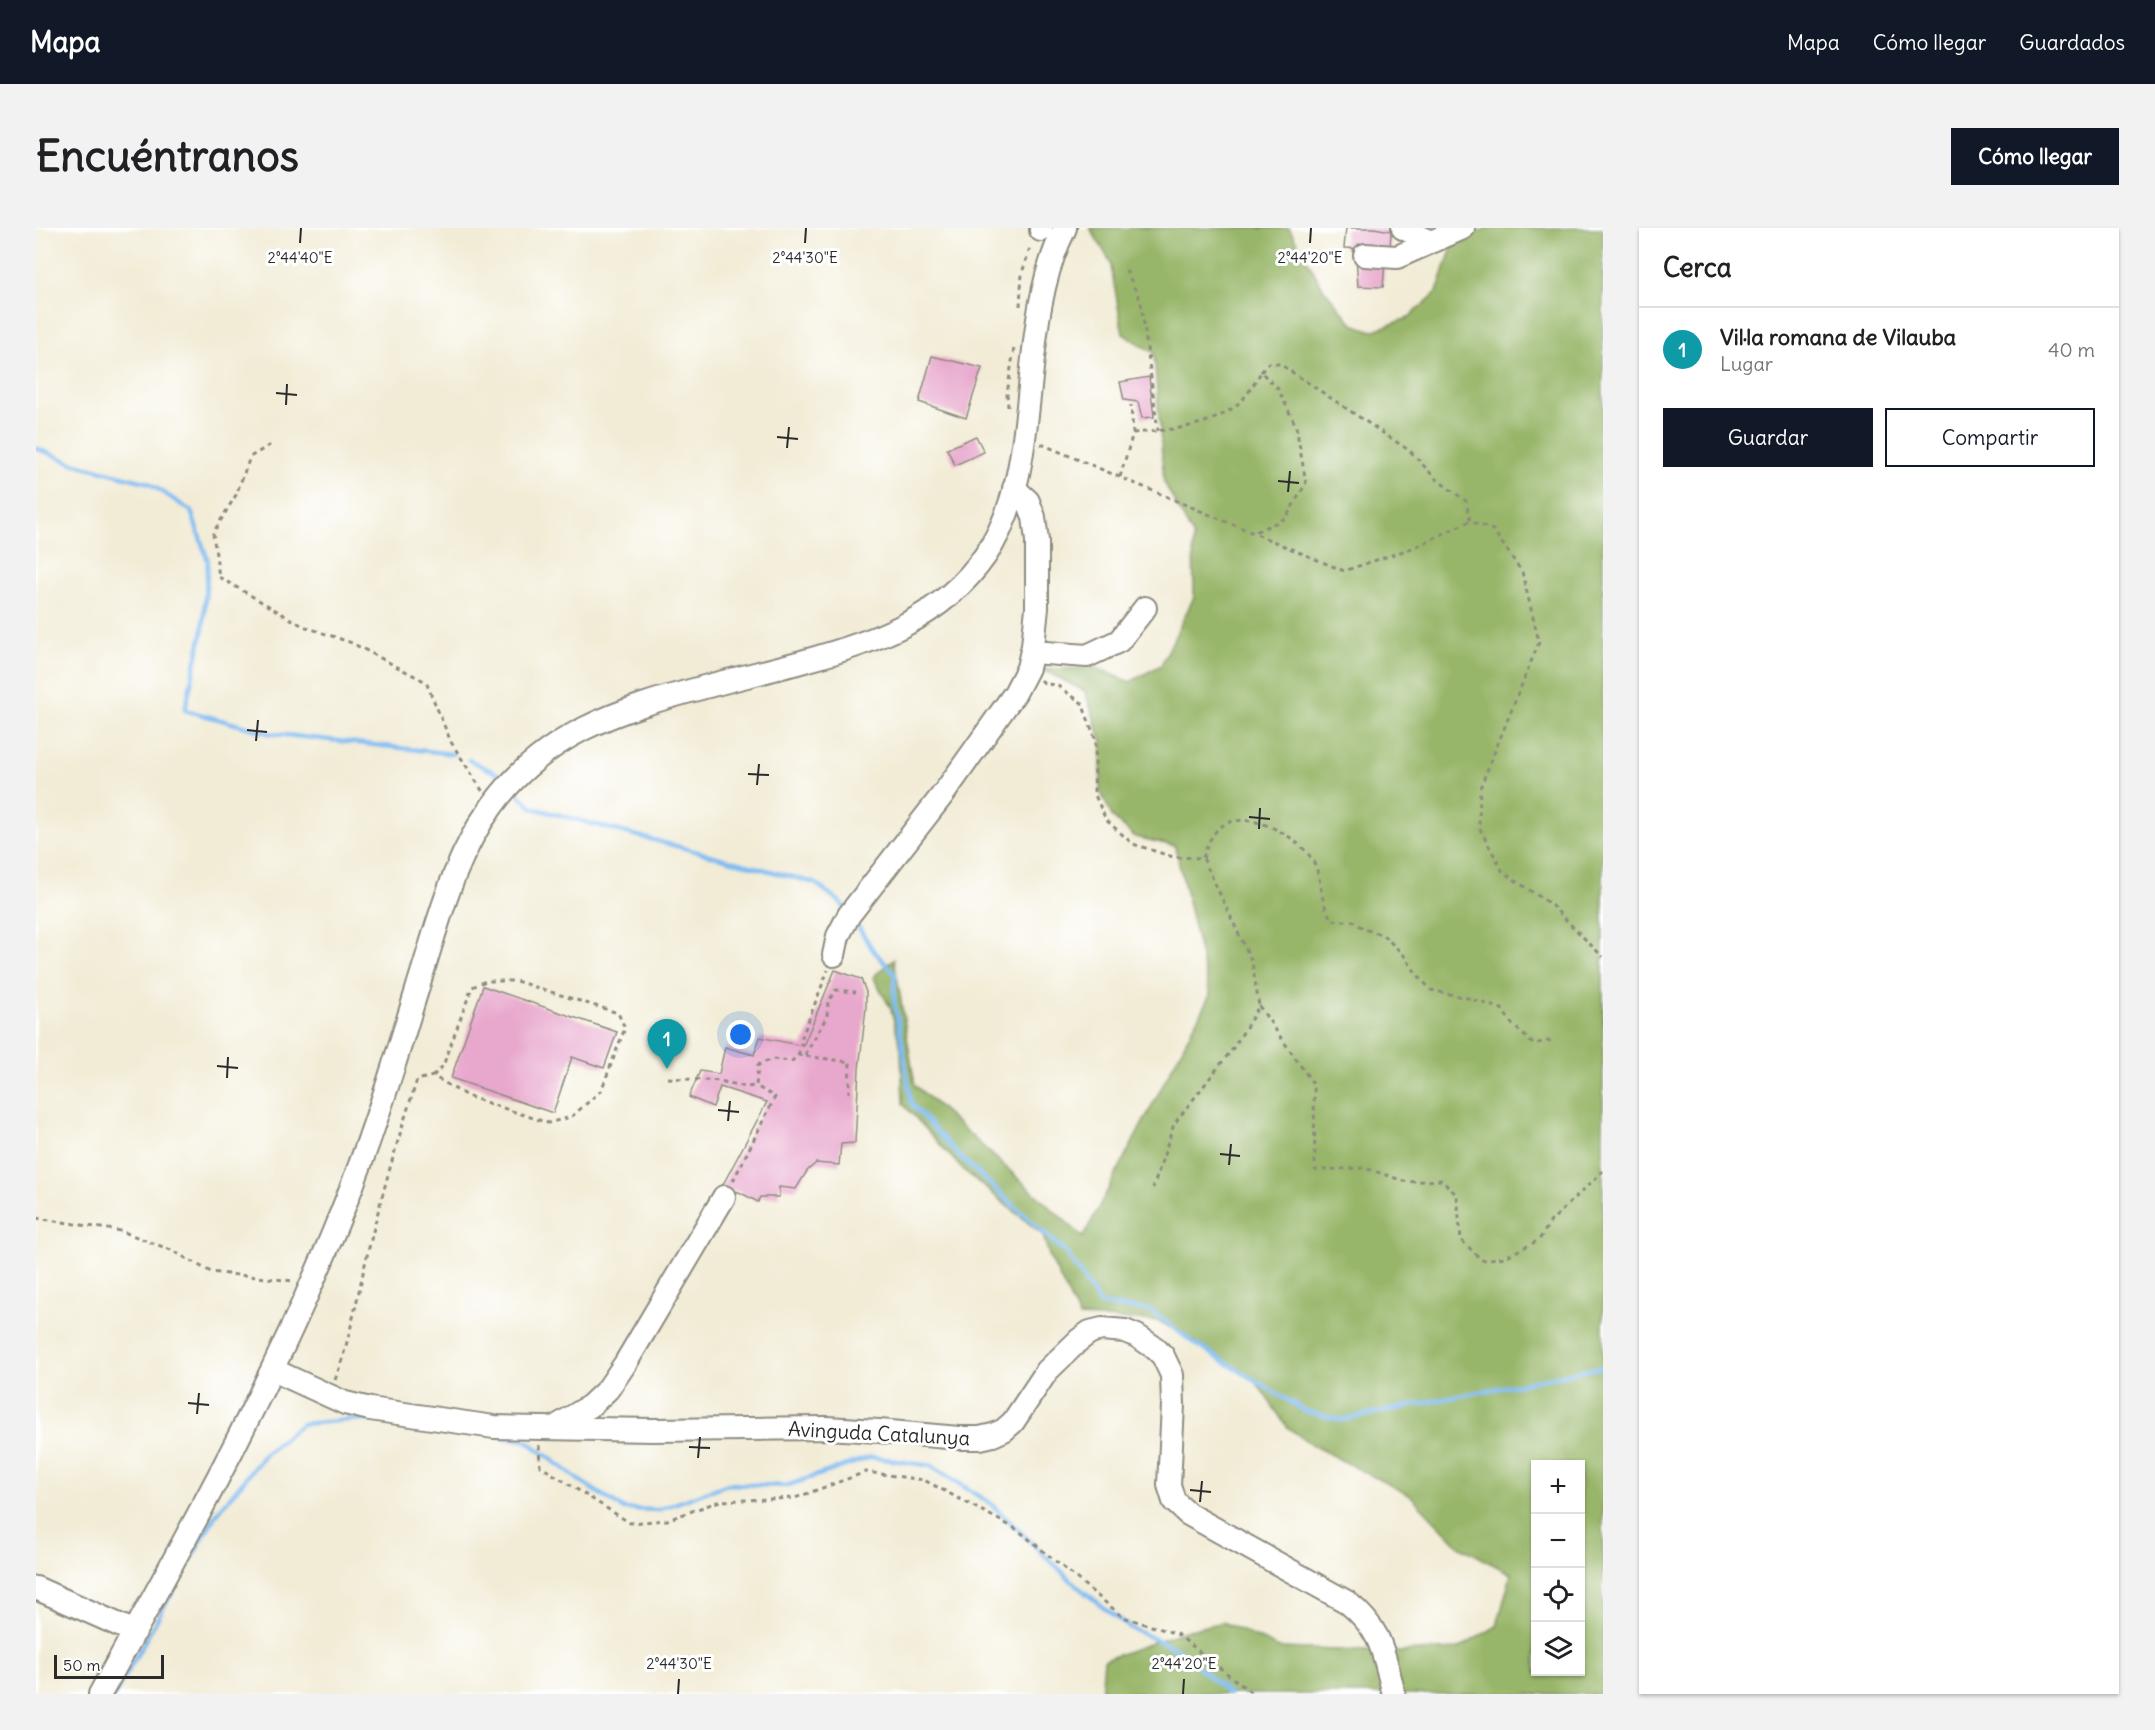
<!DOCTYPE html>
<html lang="es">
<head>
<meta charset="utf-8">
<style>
	body { margin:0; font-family:Delius,sans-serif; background:#f2f2f2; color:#202124 }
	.controls { position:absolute; right:18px; bottom:18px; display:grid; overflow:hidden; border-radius:0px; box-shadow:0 2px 4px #0004 }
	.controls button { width:54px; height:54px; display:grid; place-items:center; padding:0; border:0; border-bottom:2px solid #e0e0e0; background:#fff; color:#202124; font:30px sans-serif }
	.scale { position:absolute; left:18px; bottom:15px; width:110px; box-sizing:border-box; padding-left:6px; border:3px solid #2b2b2b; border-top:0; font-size:16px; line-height:21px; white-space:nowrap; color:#2b2b2b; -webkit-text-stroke:4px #fff; paint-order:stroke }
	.you { position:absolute; left:705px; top:807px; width:21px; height:21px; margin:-15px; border:4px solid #fff; border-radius:50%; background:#1a73e8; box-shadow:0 0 0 9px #1a73e833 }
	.badge { display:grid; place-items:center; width:39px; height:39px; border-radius:50%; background:#111827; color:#fff; font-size:20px; font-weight:700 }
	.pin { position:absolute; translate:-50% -50px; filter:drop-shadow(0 2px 3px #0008) }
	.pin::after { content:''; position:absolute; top:32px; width:21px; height:18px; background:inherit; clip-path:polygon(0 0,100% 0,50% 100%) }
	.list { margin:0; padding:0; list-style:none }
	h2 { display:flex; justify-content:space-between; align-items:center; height:78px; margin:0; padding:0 24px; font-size:26px }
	h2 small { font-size:20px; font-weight:400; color:#757577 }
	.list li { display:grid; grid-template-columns:39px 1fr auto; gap:18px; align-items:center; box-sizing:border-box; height:84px; padding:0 24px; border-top:2px solid #e0e0e0 }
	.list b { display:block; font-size:22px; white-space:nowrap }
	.list p { margin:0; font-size:20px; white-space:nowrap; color:#757577 }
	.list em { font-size:20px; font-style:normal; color:#757577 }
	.actions { display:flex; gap:12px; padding:18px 24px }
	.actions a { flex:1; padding:14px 0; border:2px solid #111827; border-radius:0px; text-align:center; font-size:21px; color:#111827 }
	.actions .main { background:#111827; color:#fff }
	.icon { flex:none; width:33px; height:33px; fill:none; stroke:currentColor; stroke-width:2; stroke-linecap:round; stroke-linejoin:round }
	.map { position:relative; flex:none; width:1567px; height:1466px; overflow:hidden; border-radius:0px }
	header { display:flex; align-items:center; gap:36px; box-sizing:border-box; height:84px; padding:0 30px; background:#111827; color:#fff }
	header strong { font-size:28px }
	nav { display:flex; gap:33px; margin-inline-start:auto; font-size:21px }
	.intro { display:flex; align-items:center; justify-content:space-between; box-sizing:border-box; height:144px; padding:0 36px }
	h1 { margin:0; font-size:42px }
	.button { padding:15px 27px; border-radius:0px; background:#111827; color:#fff; font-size:21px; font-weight:700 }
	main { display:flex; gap:36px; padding:0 36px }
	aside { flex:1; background:#fff; border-radius:0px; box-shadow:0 2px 4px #0004 }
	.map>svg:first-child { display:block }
	.forest { fill:#98b669; stroke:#62704a; stroke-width:1.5; fill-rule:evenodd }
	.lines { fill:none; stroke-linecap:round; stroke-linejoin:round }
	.stream { stroke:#7fbbf1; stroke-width:4.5 }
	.building { fill:#e8a7cc }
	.minor-casing { stroke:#8e8c80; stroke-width:26 }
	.path { stroke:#8e8c80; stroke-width:3; stroke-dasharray:4.5 4.5; stroke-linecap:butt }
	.minor { stroke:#fff; stroke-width:22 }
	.ticks { fill:none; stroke:#2b2b2b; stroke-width:2 }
	.labels { text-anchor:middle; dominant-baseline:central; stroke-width:6; stroke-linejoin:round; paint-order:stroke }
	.street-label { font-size:20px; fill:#2b2b2b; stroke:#fff }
	.ticks-label { font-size:15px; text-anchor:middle; fill:#2b2b2b; stroke:#fff; stroke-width:6; stroke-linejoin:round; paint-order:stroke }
</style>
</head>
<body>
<header>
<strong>Mapa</strong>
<nav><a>Mapa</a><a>Cómo llegar</a><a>Guardados</a></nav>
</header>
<div class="intro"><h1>Encuéntranos</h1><a class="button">Cómo llegar</a></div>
<main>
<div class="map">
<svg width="1567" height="1466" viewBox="0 0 1567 1466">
	<rect width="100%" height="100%" fill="#fff"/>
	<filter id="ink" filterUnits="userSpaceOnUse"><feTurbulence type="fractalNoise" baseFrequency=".0167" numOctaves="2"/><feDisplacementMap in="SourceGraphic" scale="12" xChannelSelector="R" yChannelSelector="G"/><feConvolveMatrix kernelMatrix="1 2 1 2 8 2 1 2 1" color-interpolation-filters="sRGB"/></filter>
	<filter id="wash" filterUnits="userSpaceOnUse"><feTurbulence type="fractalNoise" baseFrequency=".008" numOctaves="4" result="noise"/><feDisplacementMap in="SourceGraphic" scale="24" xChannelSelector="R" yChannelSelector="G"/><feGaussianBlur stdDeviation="1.35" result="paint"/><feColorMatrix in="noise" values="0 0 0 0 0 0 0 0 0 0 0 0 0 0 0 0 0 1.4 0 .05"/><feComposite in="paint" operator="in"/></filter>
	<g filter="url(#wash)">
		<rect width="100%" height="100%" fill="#f2ecd6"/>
		<path class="forest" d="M1054 0H1253L1287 60 1317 96 1336 103 1372 90 1401 64 1417 16 1451 0H1567V1466H1065L1068 1432 1148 1403 1187 1394 1243 1420 1362 1424 1422 1421 1461 1398 1475 1346 1423 1318 1375 1268 1278 1218 1251 1199 1218 1151 1153 1110 1123 1093 1043 1089 1014 1030 1007 1007 926 941 867 876 865 821 855 781 837 749 858 731 879 857 1047 1009 1174 767 1139 618 1099 609 1077 590 1064 563 1066 514 1049 463 1004 441 1061 440 1094 454 1125 437 1158 369 1157 308 1128 254 1118 125 1087 106 1074 33ZM1500 1236H1544V1444H1500Z"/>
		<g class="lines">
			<path class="stream" d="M0 220 36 235 113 255 155 283 172 333 167 401 149 482 232 505 418 526
				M433 532 462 546
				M482 566 497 580 779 655 804 674 809 680
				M819 694 837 722 859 746 858 773 867 819 875 875 922 927 1030 1025 1065 1077 1114 1082 1158 1115 1269 1183 1305 1192 1567 1139
				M467 1210 491 1213 547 1255 588 1281 622 1282 692 1256 750 1258 835 1229 895 1238 954 1275 1042 1359 1094 1400 1143 1422 1193 1466
				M79 1466 179 1288 229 1226 266 1196 324 1191 334 1192"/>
		</g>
		<g id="blocks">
			<path class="building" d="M1310 0H1338L1355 3 1354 22 1308 20Z
				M1320 28 1349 33 1347 59 1322 58Z
				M896 128 946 140 930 190 883 174Z
				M1113 149 1118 189 1106 190 1102 174 1088 172 1084 154Z
				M940 208 948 224 919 237 911 221Z
				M799 742 825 751 830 764V780L823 841 819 915 805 916 803 937 780 935 771 943 760 961 743 959V969H724L722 974 703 964 684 962 731 874 684 859 677 879 653 869 664 843 683 846 689 819 718 827 724 809 767 818Z
				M447 758 581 804 568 840 536 829 517 885 415 850Z"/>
		</g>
	</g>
	<g filter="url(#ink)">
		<use href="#blocks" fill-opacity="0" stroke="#8e8c80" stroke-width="1.5"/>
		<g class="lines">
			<defs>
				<path id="minor" d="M1367 0 1395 14
					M1005 2V0
					M1329 27 1361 29 1427 0
					M996 424 1051 428 1083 413 1109 380
					M798 727 802 708 813 687 908 565 979 465 992 440 997 418 1001 380V313L998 289 992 273 978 260
					M237 1142 309 1175 334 1181 458 1199 616 1202 790 1200 843 1203 923 1210H944L957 1207 968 1202 977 1194 1011 1143 1043 1112 1054 1104 1066 1101 1089 1103 1101 1108 1119 1120 1127 1128 1136 1147 1137 1177 1133 1257 1138 1273 1152 1286 1311 1374C1347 1403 1347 1425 1358 1466
					M518 1200 554 1178 572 1161 589 1136 688 969
					M0 1360 99 1404
					M64 1466C156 1301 248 1135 316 958 342 891 363 821 384 752 403 692 418 629 456 578 508 506 582 482 665 460 698 451 732 443 765 434 838 414 904 392 949 328 1011 238 978 100 1029 0"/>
			</defs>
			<use href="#minor" class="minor-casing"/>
			<path class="path" d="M1090 42 1105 74 1122 203
				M984 78 986 45 995 17
				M1225 144 1233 135 1244 136 1374 223 1400 251 1430 273 1434 292
				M972 179 971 166 978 120
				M1097 205C1131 202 1176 200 1203 175 1212 167 1219 154 1225 144L1242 161 1260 198 1270 255 1250 290 1217 305
				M1005 216 1308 343 1379 319 1434 293 1457 302 1486 344 1503 414 1444 560 1443 599 1467 644 1514 676 1567 729
				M234 217 214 229 200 267 177 305 183 349 267 398 316 415 390 454 415 514 447 564
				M1084 249 1097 205 1095 177
				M1005 452 1008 455 1022 458 1046 475 1060 513 1058 565 1070 592 1097 616 1137 629 1167 630 1216 734 1223 778 1198 819 1138 896 1117 960
				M1167 630C1171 617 1176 603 1189 596 1217 582 1268 611 1279 637 1284 648 1284 662 1288 674 1289 679 1292 685 1295 691L1302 693H1317L1328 701 1347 707 1367 726 1380 745 1395 762 1432 770 1466 781 1475 795 1497 816 1517 812
				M1223 778 1278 857 1279 942 1329 940 1371 954 1405 952 1421 967 1425 1012 1446 1032 1469 1029 1503 1012 1515 993 1567 943
				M762 827 766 817 764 814 792 742
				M769 827 791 788 792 774 800 762 820 764
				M632 850 684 853 710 859 720 858
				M697 953 739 869 720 858 722 837 736 831 756 833 762 827 814 834 813 865
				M0 990 85 1003 135 1022 175 1044 257 1053
				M299 1152C314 1112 321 1069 331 1028 345 969 362 910 381 852L397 848 431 868 512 895 535 889 565 863 589 800 582 785 480 753H450L436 759 407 838 397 848
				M503 1217 504 1238 594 1295 631 1292 684 1273 759 1270 830 1244 888 1252 982 1302 1087 1389 1141 1406 1217 1466"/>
			<use href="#minor" class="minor"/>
		</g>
	</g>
	<path class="ticks" d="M264 15 265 0M769 15 770 0M1274 15 1275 0M240 165 261 167M250 177 251 156M741 209 762 211M751 220 753 199M1242 253 1263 255M1252 264 1254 243M211 502 231 504M220 513 222 492M712 546 733 547M721 557 723 536M1213 589 1234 591M1223 601 1224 580M181 838 202 840M191 850 192 829M682 882 703 884M692 893 694 873M1184 926 1204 928M1193 937 1195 916M152 1175 173 1177M161 1186 163 1165M653 1219 674 1220M662 1230 664 1209M1154 1262 1175 1264M1164 1274 1166 1253M642 1466 643 1451M1147 1466 1148 1451"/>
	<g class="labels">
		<g class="street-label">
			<text transform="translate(843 1205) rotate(3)">Avinguda Catalunya</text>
		</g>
	</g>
	<g class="ticks-label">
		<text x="264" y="35">2°44'40"E</text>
		<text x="769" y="35">2°44'30"E</text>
		<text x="1274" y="35">2°44'20"E</text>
		<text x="643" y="1441">2°44'30"E</text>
		<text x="1148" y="1441">2°44'20"E</text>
	</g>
</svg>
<div class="controls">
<button>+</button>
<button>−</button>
<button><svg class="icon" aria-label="locate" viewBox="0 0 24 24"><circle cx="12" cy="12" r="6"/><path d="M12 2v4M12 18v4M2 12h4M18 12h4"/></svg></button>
<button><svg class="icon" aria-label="layers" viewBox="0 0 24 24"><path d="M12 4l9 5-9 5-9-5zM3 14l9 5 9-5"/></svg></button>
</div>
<div class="scale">50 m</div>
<div class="you"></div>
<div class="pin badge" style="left:631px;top:841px;background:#0f9aa8">1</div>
</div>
<aside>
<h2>Cerca<small></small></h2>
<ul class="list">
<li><span class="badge" style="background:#0f9aa8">1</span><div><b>Vil·la romana de Vilauba</b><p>Lugar</p></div><em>40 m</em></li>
</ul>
<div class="actions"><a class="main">Guardar</a><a>Compartir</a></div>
</aside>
</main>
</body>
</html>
